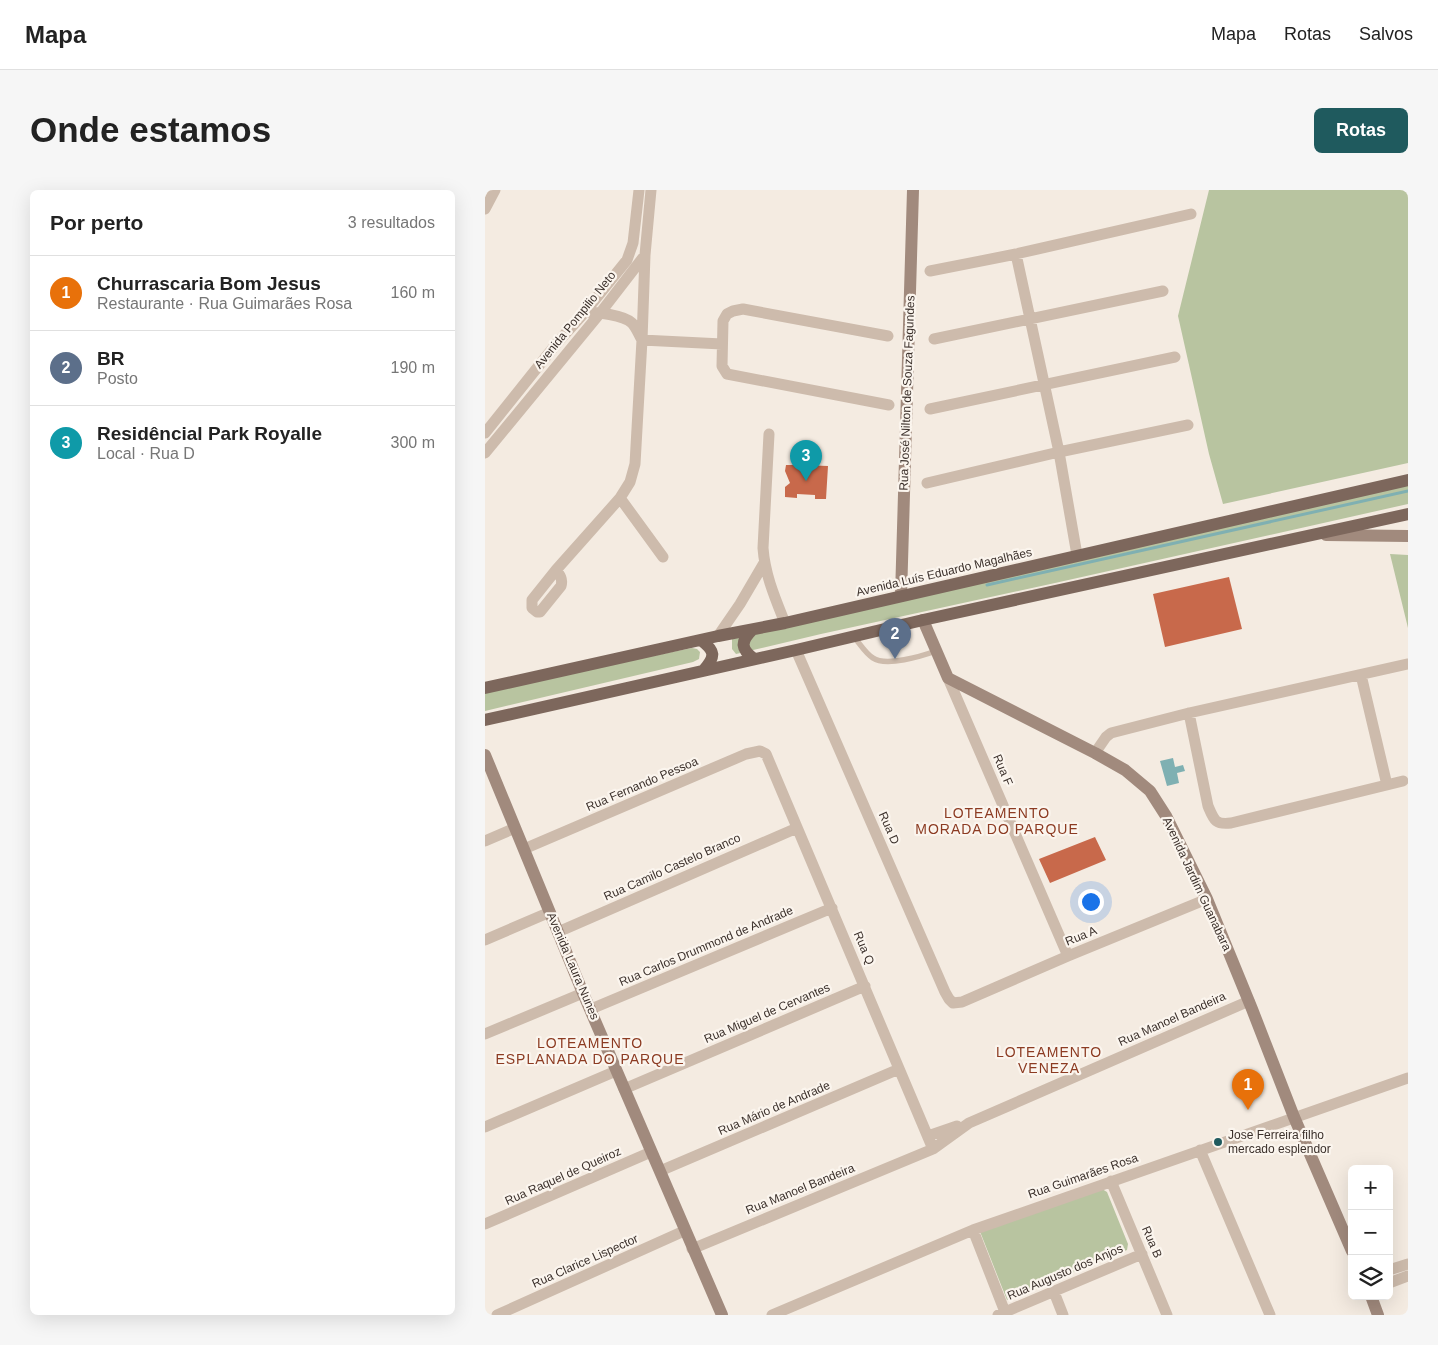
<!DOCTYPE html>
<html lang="pt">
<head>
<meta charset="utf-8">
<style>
	body { margin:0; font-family:Arial,sans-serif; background:#f6f6f6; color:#222 }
	.controls { position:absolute; right:15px; bottom:15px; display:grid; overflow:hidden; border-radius:8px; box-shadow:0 5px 20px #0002 }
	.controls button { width:45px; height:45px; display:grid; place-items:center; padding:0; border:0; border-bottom:1px solid #e0e0e0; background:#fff; color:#222; font:25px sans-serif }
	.you { position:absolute; left:605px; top:711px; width:18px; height:18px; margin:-12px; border:4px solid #fff; border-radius:50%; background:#1a73e8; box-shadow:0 0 0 8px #1a73e833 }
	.badge { display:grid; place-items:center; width:32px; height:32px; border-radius:50%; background:#1f5a5e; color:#fff; font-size:16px; font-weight:700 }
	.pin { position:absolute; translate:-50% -41px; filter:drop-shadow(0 1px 2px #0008) }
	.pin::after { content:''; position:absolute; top:26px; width:18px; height:15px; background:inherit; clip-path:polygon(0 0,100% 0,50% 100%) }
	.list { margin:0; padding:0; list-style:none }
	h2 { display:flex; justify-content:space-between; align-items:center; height:65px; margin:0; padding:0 20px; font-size:21px }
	h2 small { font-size:16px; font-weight:400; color:#767676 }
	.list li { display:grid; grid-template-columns:32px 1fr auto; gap:15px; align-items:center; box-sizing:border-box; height:75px; padding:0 20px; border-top:1px solid #e0e0e0 }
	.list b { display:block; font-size:19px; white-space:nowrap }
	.list p { margin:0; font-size:16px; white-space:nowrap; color:#767676 }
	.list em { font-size:16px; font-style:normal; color:#767676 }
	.icon { flex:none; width:28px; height:28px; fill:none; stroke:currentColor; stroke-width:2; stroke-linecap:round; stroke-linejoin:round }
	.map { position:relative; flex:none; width:923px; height:1125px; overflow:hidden; border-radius:8px }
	header { display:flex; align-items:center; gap:30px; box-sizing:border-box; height:70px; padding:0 25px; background:#fff; border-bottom:1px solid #e0e0e0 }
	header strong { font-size:24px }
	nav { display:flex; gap:28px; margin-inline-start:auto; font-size:18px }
	.intro { display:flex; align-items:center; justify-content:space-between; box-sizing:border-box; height:120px; padding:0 30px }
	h1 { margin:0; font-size:35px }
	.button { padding:12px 22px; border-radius:8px; background:#1f5a5e; color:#fff; font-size:18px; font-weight:700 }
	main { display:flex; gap:30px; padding:0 30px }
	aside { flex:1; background:#fff; border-radius:8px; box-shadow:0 5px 20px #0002 }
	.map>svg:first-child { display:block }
	.green { fill:#b8c4a0 }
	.water { fill:#7fb0b2 }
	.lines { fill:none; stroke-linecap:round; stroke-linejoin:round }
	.stream { stroke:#7fb0b2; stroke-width:3 }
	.building { fill:#c8694b }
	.lane { stroke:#cdbbac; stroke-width:5.5 }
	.street { stroke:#cdbbac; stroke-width:11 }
	.secondary { stroke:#a18a7d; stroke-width:12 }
	.primary { stroke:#7d675c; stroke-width:12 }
	.poi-dot { fill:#1f5a5e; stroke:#fbf5ee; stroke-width:2 }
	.labels { text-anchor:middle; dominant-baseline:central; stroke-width:4.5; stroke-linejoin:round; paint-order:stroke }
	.street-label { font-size:12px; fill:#3b302b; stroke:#fbf5ee }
	.poi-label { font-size:12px; fill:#3b302b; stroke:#fbf5ee; text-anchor:start }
	.neighbourhood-label { font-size:14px; letter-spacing:1px; fill:#8c3b22; stroke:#fbf5ee }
</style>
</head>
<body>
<header>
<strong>Mapa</strong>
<nav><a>Mapa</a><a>Rotas</a><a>Salvos</a></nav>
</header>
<div class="intro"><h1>Onde estamos</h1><a class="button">Rotas</a></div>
<main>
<aside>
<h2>Por perto<small>3 resultados</small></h2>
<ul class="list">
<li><span class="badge" style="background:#e8710a">1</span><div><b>Churrascaria Bom Jesus</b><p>Restaurante · Rua Guimarães Rosa</p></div><em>160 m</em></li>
<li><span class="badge" style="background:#5c6f8a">2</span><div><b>BR</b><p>Posto</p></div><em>190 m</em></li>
<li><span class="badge" style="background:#0f9aa8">3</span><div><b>Residêncial Park Royalle</b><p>Local · Rua D</p></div><em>300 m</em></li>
</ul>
</aside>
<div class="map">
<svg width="923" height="1125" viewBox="0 0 923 1125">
	<rect width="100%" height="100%" fill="#f4ebe1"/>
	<path class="green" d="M724 0H923V273L738 314 724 264 693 126Z
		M923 293V314L570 393 336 444 251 464 247 459V447Z
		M905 364 923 365V438Z
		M207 458 212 459 215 462 214 469 208 472 0 521V500Z
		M617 999 622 1002 643 1054 642 1060 522 1110 494 1039Z"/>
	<path class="water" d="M688 568 690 577 698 575 700 581 692 583 694 593 682 596 675 571Z"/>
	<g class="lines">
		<path class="stream" d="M502 395 923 301"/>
	</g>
	<path class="building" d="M301 275H313L314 278H317V275L343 276 341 309H330V305L312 304V308L300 307V297L305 293 300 281Z
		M744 387 757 439 680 457 668 404Z
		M610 647 621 670 565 693 554 669Z"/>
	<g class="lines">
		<path class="lane" d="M369 447C375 454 381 464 388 468 401 477 437 466 451 461"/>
		<path class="street" d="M0 19 10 0
			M531 64 574 262 592 365
			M160 65 157 150 237 154
			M445 81 531 64 706 24
			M403 146 258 119 248 121 242 124 238 131 237 176 242 184 404 215
			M449 149 678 101
			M445 219 690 167
			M0 243 72 153 100 122 142 70 148 53 154 0
			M284 244 278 358C280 385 290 408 300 433
			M0 263 116 122 160 65 166 0
			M442 293 574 262 703 235
			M135 308 178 367
			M71 380C75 385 78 389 76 396L55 422H52L47 418V410L71 380 135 308 145 292 150 274 157 150C154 145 151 137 147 133 139 125 111 122 100 122
			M233 446 255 414 279 373
			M311 460 460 802 464 809 468 813 477 812 583 766 722 709
			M876 485 902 595
			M463 488 583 766
			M704 523 723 616C729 630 730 635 746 633L918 591
			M610 563 621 547 626 543 704 523 922 474
			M0 651 30 638
			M39 659 261 564 275 561 281 564 448 959
			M73 742 312 638
			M0 750 65 722
			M106 819 347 718
			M0 844 98 803
			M139 899 380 796
			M0 937 131 881
			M443 946 472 936
			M715 960 785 1125
			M175 981 414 879
			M626 991 682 1125
			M0 1034 166 962
			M488 1040 520 1122
			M207 1059 448 959 484 933 764 811
			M904 1080 923 1074
			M904 1093 923 1086
			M569 1102 578 1125
			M12 1125 199 1041
			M287 1125 488 1040 923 888
			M513 1125 657 1064"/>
		<path class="secondary" d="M841 345 923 346
			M416 406 428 0
			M438 430 463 488 610 563 640 580 665 601 681 626 722 709 767 819 809 927 867 1061
			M0 565 98 803 237 1125
			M886 1106 893 1125"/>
		<path class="primary" d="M267 440C255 452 256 459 269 469
			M216 450C230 461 231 466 219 480
			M0 498 233 446 300 433 923 290
			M0 530 311 460 438 430 923 324"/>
	</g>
	<circle class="poi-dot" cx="733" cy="952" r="5"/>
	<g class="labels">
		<g class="street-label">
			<text transform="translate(90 130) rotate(-51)">Avenida Pompilio Neto</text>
			<text transform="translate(422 203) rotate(-88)">Rua José Nilton de Souza Fagundes</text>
			<text transform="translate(459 382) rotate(-13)">Avenida Luís Eduardo Magalhães</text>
			<text transform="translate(518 580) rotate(67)">Rua F</text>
			<text transform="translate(157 594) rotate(-23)">Rua Fernando Pessoa</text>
			<text transform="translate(404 638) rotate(66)">Rua D</text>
			<text transform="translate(187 677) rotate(-24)">Rua Camilo Castelo Branco</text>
			<text transform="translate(712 694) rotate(65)">Avenida Jardim Guanabara</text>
			<text transform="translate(596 746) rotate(-22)">Rua A</text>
			<text transform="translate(221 756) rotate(-23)">Rua Carlos Drummond de Andrade</text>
			<text transform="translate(379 758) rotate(67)">Rua Q</text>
			<text transform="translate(88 776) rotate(67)">Avenida Laura Nunes</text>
			<text transform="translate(282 823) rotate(-23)">Rua Miguel de Cervantes</text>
			<text transform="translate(687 829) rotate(-24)">Rua Manoel Bandeira</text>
			<text transform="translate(289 918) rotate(-23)">Rua Mário de Andrade</text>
			<text transform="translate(78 986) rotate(-24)">Rua Raquel de Queiroz</text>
			<text transform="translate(598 986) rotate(-19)">Rua Guimarães Rosa</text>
			<text transform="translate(315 999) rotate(-22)">Rua Manoel Bandeira</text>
			<text transform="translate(667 1052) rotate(67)">Rua B</text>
			<text transform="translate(100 1071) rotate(-24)">Rua Clarice Lispector</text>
			<text transform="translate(580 1082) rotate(-23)">Rua Augusto dos Anjos</text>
		</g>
		<g class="poi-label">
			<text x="743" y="945">Jose Ferreira filho<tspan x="743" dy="14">mercado esplendor</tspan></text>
		</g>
		<g class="neighbourhood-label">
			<text x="512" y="623">LOTEAMENTO<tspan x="512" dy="16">MORADA DO PARQUE</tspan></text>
			<text x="105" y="853">LOTEAMENTO<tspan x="105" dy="16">ESPLANADA DO PARQUE</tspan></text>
			<text x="564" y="862">LOTEAMENTO<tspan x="564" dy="16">VENEZA</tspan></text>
		</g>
	</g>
</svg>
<div class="controls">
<button>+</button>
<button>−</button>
<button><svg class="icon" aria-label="layers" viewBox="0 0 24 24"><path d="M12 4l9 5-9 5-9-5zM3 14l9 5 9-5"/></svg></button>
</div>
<div class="you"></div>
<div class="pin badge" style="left:763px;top:920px;background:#e8710a">1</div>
<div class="pin badge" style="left:410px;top:469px;background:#5c6f8a">2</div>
<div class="pin badge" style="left:321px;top:291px;background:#0f9aa8">3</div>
</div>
</main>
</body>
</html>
